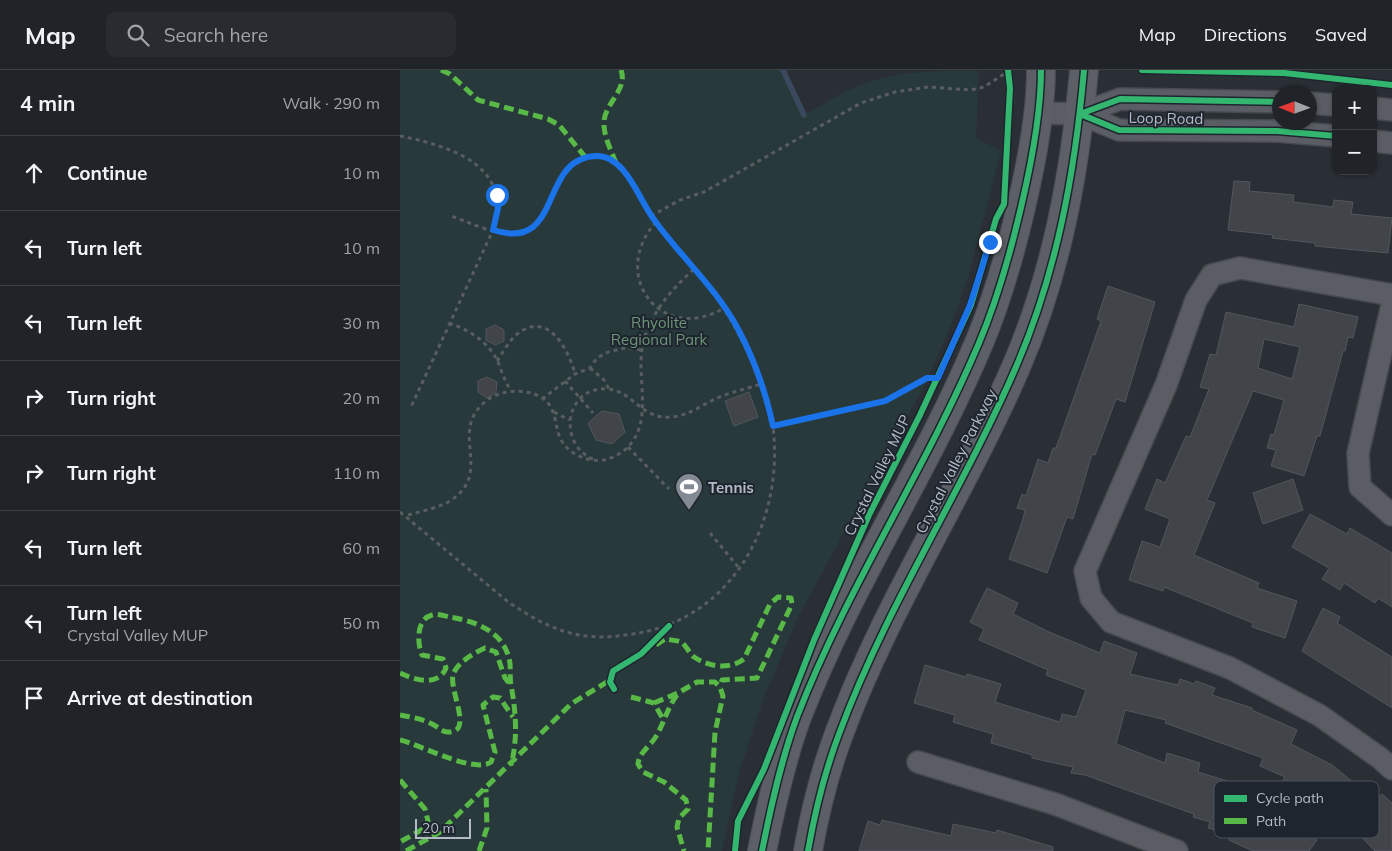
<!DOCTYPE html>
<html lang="en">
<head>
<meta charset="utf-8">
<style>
	body { margin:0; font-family:Mulish,sans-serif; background:#282b30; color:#f1f3f6 }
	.controls { position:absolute; right:15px; top:15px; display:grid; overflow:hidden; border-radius:10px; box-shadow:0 1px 4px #0004 }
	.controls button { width:45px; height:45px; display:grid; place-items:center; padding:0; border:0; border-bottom:1px solid #3d4045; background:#202328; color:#f1f3f6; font:25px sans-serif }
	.compass { position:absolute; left:872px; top:15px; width:45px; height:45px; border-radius:50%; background:#202328; box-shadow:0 1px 4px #0004; rotate:271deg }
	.scale { position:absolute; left:15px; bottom:12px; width:56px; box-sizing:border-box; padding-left:5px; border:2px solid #b4bbc6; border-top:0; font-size:14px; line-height:18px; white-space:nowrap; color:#b4bbc6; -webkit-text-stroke:4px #1e252f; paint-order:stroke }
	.stop { position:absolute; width:15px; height:15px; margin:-11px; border:4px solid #1a73e8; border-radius:50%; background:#fff }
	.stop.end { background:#1a73e8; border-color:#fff; box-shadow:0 1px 5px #0008 }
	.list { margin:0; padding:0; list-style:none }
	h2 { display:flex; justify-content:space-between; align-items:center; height:65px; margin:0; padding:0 20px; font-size:21px }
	h2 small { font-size:16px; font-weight:400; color:#a2a4a8 }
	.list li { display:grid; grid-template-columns:32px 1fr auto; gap:15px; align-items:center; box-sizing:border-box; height:75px; padding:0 20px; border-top:1px solid #3d4045 }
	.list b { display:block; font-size:19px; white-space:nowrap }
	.list p { margin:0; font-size:16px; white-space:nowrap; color:#a2a4a8 }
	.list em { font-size:16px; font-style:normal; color:#a2a4a8 }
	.icon { flex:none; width:28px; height:28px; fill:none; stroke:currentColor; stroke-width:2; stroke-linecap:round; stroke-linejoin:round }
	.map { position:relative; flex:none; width:992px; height:781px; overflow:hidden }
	header { display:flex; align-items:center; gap:30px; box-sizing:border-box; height:70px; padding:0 25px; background:#202328; border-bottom:1px solid #3d4045 }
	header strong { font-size:24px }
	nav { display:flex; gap:28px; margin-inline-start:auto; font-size:18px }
	.search { width:350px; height:45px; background:#282b30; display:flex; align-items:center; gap:12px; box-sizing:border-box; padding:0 18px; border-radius:10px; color:#a2a4a8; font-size:19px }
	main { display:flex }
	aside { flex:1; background:#202328 }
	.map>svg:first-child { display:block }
	.green { fill:#28393b }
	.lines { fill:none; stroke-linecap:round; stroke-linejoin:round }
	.stream { stroke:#3a495e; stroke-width:5.5 }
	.building { fill:#41454a; stroke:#52565d; fill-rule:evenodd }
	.minor-casing { stroke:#464a4e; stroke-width:24 }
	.major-casing { stroke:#484b52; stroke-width:30 }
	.path { stroke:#585d61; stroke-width:3; stroke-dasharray:4 4; stroke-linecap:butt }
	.minor { stroke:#5a5d64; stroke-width:21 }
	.major { stroke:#5c5f65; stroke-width:28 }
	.quiet { stroke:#58b947; stroke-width:5; stroke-dasharray:10 5; stroke-linecap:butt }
	.cycleway-casing { stroke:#1e252f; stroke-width:9 }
	.cycleway { stroke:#33b770; stroke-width:6 }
	.route { stroke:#1a73e8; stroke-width:6 }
	.labels { text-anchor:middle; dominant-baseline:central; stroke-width:4; stroke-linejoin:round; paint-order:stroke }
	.street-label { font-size:15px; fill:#b4bbc6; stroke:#1e252f }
	.park-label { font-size:15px; fill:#6d9576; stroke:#1e252f }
	.poi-label { font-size:15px; font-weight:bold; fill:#b4bbc6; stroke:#1e252f; text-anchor:start }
	.key { fill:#1e252f; stroke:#4b525c; stroke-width:1 }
	.key-label { font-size:14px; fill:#b4bbc6 }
</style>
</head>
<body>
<header>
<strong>Map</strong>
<div class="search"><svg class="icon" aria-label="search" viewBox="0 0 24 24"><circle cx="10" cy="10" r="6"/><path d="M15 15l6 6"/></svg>Search here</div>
<nav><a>Map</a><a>Directions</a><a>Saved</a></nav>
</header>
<main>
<aside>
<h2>4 min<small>Walk · 290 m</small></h2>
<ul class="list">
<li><svg class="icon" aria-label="ahead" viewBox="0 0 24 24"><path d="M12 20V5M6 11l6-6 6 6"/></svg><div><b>Continue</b></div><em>10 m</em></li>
<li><svg class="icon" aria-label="left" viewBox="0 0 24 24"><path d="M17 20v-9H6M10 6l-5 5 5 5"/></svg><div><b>Turn left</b></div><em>10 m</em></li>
<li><svg class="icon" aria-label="left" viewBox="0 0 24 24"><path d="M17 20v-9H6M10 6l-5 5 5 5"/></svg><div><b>Turn left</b></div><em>30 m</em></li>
<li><svg class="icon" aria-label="right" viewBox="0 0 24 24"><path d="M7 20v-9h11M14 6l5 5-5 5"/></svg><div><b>Turn right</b></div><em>20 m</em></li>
<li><svg class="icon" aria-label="right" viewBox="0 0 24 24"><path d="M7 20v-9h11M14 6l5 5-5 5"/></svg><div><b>Turn right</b></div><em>110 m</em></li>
<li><svg class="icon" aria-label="left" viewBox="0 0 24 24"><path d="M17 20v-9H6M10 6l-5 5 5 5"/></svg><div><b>Turn left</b></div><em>60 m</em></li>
<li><svg class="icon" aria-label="left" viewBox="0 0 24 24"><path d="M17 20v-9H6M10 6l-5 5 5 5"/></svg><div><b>Turn left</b><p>Crystal Valley MUP</p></div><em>50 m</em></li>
<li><svg class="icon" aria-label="arrive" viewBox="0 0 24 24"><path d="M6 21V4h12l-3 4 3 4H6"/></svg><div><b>Arrive at destination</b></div></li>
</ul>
</aside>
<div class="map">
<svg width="992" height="781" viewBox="0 0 992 781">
	<rect width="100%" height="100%" fill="#2a2f35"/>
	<path class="green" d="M0 0H383L405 45C421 36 438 24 456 17 495 1 537 0 579 1L576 68 601 81 568 208 551 255 524 316 398 547 363 630 339 703 322 781H0Z"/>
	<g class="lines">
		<path class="stream" d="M383 0 404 45"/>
	</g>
	<path class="building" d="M834 111 850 112 849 121 894 125 893 132 933 137 934 130 953 132 951 144 992 148 988 183 915 176V173L872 168 873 165 828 160Z
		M708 216 755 232 725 332 716 329 695 385 692 384 673 449 667 447 647 503 609 489 623 449 625 440 617 438 622 424 626 426 638 389 648 393 653 378H656L701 251 697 249Z
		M899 234 958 247 953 268 948 267 945 281H943L920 366H917L904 406 871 396 876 380 867 378 871 364 874 365 884 330 853 321 807 430 815 433 794 485 859 513 857 518 897 531 885 568 852 557 853 553 764 517 763 521 729 510 742 471 760 477 770 449 745 439 757 409 765 413 786 366 790 367 809 319 800 317 810 284 816 285 826 242 894 257ZM864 269 900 277 892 309 858 298Z
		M95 255 104 260V271L95 275 86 270V259Z
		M87 307 97 312 96 323 87 328 78 322V311Z
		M349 322 358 347 334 356 325 331Z
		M202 341 219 344 225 362 212 374 196 370 188 353Z
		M893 409 903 440 863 454 853 423Z
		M910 444 947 464 950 458 992 483V537L978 528 975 533 944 513 940 520 922 509 929 498 892 477Z
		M587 518 618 533 613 544 649 562 700 583 704 571 737 583 730 604 778 615 780 609 794 614 796 611 815 618 812 625 852 638V640L897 660 891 674 932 695 976 731 982 724 992 733V781H975L944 749 941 753 896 717 895 719 882 712 885 707 860 696 863 688 765 653 766 650 725 640 716 674 765 693 767 683 800 693 798 702 840 715 838 725 868 737 917 770 909 781H853L829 770 831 765 808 758 810 752 793 747 794 744 685 705 671 703 673 697 632 688V685L591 673 593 664 553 652 555 645 514 633 525 595 566 607 567 604 601 614 595 632 660 652 662 644 676 647 686 620 646 605 648 600 579 570 584 559 570 552Z
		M923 538 940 547 937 553 992 587V638L902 581Z
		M482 750 551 766 553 754 596 763 597 760 653 777V781H459L468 751 480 755Z"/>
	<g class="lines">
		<defs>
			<path id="minor" d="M909 33 936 35
				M973 38 992 40
				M638 43 680 44 719 60 877 61 936 66
				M680 44 720 29 879 32
				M973 71 992 73
				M992 225 840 198 812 205 796 230 766 315 685 501 691 528 711 552 830 598 919 645 980 688 992 699
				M992 235 958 383 960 417 992 445
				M518 692 658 735 777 781"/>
			<path id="major" d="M362 781C371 736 381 690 397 647 447 517 525 401 579 273 598 228 611 181 622 133 632 90 641 44 641 0
				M408 781C415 741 425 701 439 664 486 536 562 422 616 297 657 202 675 102 684 0"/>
		</defs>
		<use href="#minor" class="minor-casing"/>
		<use href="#major" class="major-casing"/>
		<path class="path" d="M0 66C50 76 114 95 93 160L11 337
			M251 146 280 130 304 122 461 33 495 22 528 17 571 20 584 17 607 2
			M256 152C208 206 262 275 324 238
			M49 253C69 260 89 272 98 292 102 303 105 311 111 321
			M97 291C103 283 108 272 116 265 147 239 168 278 175 304
			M190 298 204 310 209 319
			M165 311 193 343
			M142 329 175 304 190 298 197 288 208 282 225 278 242 280
			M154 342 169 350
			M373 356 485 331 527 308 538 307
			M228 377 269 419
			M193 389C157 374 165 316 207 319 234 321 241 350 271 347 288 346 302 335 317 328 331 322 346 319 361 314
			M0 442 107 531C129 546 152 560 179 565 200 569 223 566 244 562 337 542 384 447 373 357 371 340 364 324 358 308 336 248 306 211 265 163 257 154 249 144 243 133 233 118 227 97 209 89 191 81 167 94 158 111 146 131 147 159 118 164 100 167 68 152 51 146
			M8 445C22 441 38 438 50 431 95 402 47 362 86 331 102 318 134 317 148 333 154 340 155 350 157 358 160 376 175 388 193 390 205 392 219 386 228 377 253 351 237 310 242 279 248 245 271 220 295 198
			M310 463 339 498"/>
		<use href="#minor" class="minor"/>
		<use href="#major" class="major"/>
		<path class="quiet" d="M41 0 50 4 78 30 148 49 159 55 186 88
			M216 93C211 80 203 65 204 51 206 32 228 19 221 0
			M256 575 265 569C269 570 276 570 281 572 286 575 289 583 294 587 309 597 329 600 344 589L370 534 378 527 391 528 392 534 357 608 322 610 320 617
			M0 603C15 610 38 617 46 598L43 589 22 585C17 573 16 549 32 545 37 543 45 546 50 547 74 551 100 560 108 585 112 594 109 605 111 615 116 642 118 669 111 695
			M277 625C267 638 264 654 255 668 249 677 239 683 238 694L243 702 264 712 286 730 288 739 279 748 277 757 284 781
			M231 627 254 633 263 649
			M254 633 278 623 297 612H315L320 617 323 626 315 662 308 781
			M0 645C11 647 23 649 34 655 39 658 41 661 47 662 76 664 46 617 54 602 60 591 74 583 85 578L96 582 105 608 109 613
			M0 670C21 675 74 704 91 692L95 682 83 635 93 627 100 628 113 647
			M0 710 25 739 28 751 23 759 0 772
			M6 781 40 762 171 634 210 610
			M79 781 87 758 86 719"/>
		<defs>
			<path id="cycleway" d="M742 0 884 3 992 15
				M680 44 719 60 877 61 936 66
				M680 44 720 29 879 32
				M214 619 210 612 213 601 241 584 269 556
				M335 781 338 751 364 699 414 570 469 445 519 347 571 235 596 149 604 134 610 18 608 0
				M362 781C371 736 381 690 397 647 447 517 525 401 579 273 598 228 611 181 622 133 632 90 641 44 641 0
				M408 781C415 741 425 701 439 664 486 536 562 422 616 297 657 202 675 102 684 0"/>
		</defs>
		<use href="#cycleway" class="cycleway-casing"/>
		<use href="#cycleway" class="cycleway"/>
	</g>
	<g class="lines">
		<path class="route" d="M97 125 98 138 93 160C165 183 137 87 197 86 207 86 216 92 223 100 236 115 243 135 255 151 282 188 317 219 338 259 354 289 366 323 373 356L485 331 527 308H538L570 235 590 172"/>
	</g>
	<defs>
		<symbol id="stadium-pin" viewBox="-11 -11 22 30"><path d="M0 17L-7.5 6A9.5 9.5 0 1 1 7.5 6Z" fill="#848a93" stroke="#1e252f"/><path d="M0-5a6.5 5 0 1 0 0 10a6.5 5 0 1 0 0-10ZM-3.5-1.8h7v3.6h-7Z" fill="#fff"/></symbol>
	</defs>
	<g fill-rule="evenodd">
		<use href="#stadium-pin" x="273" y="401" width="32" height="43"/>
	</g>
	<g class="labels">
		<g class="street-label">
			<text transform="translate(766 48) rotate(1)">Loop Road</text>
			<text transform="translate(556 391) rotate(-63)">Crystal Valley Parkway</text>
			<text transform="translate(477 405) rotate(-64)">Crystal Valley MUP</text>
		</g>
		<g class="park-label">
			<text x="259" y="252">Rhyolite<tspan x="259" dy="17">Regional Park</tspan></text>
		</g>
		<g class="poi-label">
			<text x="308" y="417">Tennis</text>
		</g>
	</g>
	<rect x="814" y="711" width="165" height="57" rx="8" class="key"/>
	<rect x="824" y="725" width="23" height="7" fill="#33b770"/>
	<rect x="824" y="748" width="23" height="6" fill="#58b947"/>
	<g class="key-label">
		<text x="856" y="733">Cycle path</text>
		<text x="856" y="756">Path</text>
	</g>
</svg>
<div class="controls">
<button>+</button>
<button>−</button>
</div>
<svg class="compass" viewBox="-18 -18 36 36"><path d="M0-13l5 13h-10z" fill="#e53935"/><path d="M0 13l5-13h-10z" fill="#a2a4a8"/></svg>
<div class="scale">20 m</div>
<div class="stop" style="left:97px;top:125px"></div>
<div class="stop end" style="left:590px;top:172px"></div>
</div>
</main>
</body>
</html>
